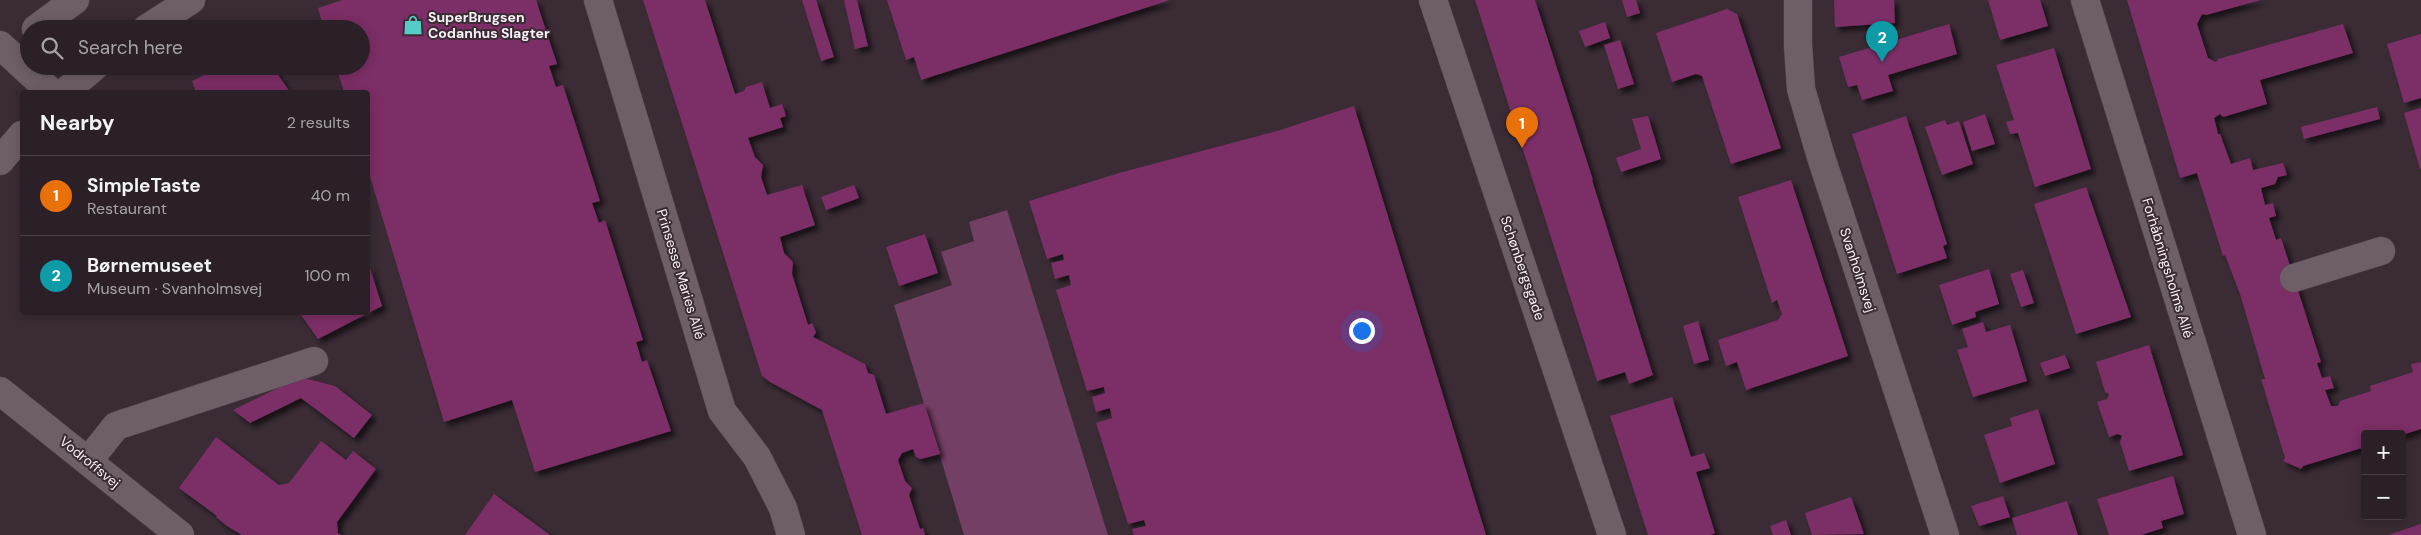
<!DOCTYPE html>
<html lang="en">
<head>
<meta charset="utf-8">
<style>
	body { margin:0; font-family:"DM Sans",sans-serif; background:#382d34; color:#f1f3f6 }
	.controls { position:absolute; right:15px; bottom:15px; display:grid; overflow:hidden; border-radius:5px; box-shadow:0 2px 12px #0003 }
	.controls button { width:45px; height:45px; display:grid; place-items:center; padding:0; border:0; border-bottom:1px solid #483e45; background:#2c2028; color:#f1f3f6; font:25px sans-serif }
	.you { position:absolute; left:1361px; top:330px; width:18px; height:18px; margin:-12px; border:4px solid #fff; border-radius:50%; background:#1a73e8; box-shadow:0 0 0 8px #1a73e833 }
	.badge { display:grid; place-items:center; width:32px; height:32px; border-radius:50%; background:#55cdc6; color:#fff; font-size:16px; font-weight:700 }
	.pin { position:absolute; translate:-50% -41px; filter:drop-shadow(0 1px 2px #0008) }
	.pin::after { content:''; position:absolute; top:26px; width:18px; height:15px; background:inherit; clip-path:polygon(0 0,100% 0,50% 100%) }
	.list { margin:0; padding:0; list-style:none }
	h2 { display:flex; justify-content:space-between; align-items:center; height:65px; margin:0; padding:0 20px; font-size:21px }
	h2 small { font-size:16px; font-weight:400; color:#a6a3a8 }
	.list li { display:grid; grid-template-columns:32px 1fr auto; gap:15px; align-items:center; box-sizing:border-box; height:80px; padding:0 20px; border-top:1px solid #483e45 }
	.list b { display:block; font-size:19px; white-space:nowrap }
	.list p { margin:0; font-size:16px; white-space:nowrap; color:#a6a3a8 }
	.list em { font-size:16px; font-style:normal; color:#a6a3a8 }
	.icon { flex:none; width:28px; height:28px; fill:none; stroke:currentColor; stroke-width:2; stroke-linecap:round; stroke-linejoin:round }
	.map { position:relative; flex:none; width:2421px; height:535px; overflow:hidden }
	.search { position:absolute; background:#2c2028; box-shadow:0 2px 12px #0003; left:20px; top:20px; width:350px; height:55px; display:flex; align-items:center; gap:12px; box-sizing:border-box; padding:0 18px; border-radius:28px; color:#a6a3a8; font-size:19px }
	.panel { position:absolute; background:#2c2028; box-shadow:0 2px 12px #0003; left:20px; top:90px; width:350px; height:225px; border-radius:5px }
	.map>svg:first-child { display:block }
	.green { fill:#743f64 }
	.building { fill:#7b2f66; filter:url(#shadow) }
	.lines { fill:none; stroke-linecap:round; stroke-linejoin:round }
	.minor-casing { stroke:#554851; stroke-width:29 }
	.minor { stroke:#6e5e68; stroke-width:28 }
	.labels { text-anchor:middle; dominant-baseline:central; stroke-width:4; stroke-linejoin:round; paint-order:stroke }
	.poi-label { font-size:14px; font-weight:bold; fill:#faf0f7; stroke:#3a2b35; text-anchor:start }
	.street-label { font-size:14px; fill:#faf0f7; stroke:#3a2b35 }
</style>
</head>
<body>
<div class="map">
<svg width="2421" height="535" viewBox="0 0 2421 535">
	<defs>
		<filter id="shadow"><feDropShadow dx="4.5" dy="4.5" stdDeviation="2.5" flood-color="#0009"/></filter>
	</defs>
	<rect width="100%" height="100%" fill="#3a2b35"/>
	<path class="green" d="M1007 210 1108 535H964L894 305 952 285 941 252 974 241 969 222Z"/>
	<path class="building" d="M342 0H536L557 64 549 66 556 87 563 85 600 201 592 203 599 223 605 220 643 340 636 342 642 362 647 360 671 431 535 472 512 400 444 422 368 170V92H344L336 66H361V29H324L318 8Z
		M643 0H705L735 94 744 91 746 87 762 82 770 108 782 104 786 116 780 118 783 127 748 138 755 157 763 165 761 177 767 195 802 185 815 225 780 237 784 253 793 262 792 274 808 325 812 323 816 332 813 337 865 364 868 373 874 375 886 414 924 403 940 454 921 459 916 457 913 449 902 453 898 460 905 481 912 488 909 495 920 529 923 528 925 535H862L822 410 770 382 762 376Z
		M802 0H816L834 57 821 61Z
		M844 0H857L868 46 855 49Z
		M887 0H1170L921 80 914 57 906 60Z
		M1475 0H1535L1593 180H1592L1653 375 1629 384 1625 372 1597 381Z
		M1622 0H1636L1640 13 1627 17Z
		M1834 0H1894L1895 23 1835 27Z
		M1988 0H2040L2048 26 2000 40Z
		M2127 0H2261L2206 15 2202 14 2197 24 2208 58 2216 62 2218 59 2343 24 2353 53 2260 80 2267 104 2223 117 2220 114 2214 118 2218 134H2220L2231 164 2250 158 2253 170 2283 163 2287 175 2278 177 2275 184 2261 188 2265 205 2273 203 2276 216 2269 218 2276 240 2281 238 2294 278 2321 362 2317 363 2322 378 2330 376 2334 388 2325 390 2331 406H2338L2340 401 2371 391 2370 386 2413 372 2411 364 2421 362V429L2402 435 2365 434V447L2303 466 2301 469 2283 461 2285 458 2261 379H2265L2240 294 2225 255 2223 256 2197 173 2180 178Z
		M1727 9 1737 14 1781 148 1731 164 1702 76 1696 74 1672 82 1656 33Z
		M1605 22 1610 38 1585 47 1579 31Z
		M1949 24 1957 54 1888 75 1893 91 1862 100 1857 85 1848 87 1839 57Z
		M2421 34V98L2404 103 2387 44Z
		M1620 40 1634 84 1618 89 1604 45Z
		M2054 48 2091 169 2035 187 2018 133 2010 134 2006 122 2014 120 1996 65Z
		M223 66H272L290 92H196L192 81Z
		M1354 106 1486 535H1134L1132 529 1146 526 1144 520 1128 524 1096 423 1112 418 1110 408 1096 412 1092 397 1105 393 1104 387 1087 391 1056 290 1071 285 1069 275 1055 279 1051 263 1064 260 1063 254 1047 259 1029 201 1119 173 1277 131Z
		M2377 107 2380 119 2304 139 2301 127Z
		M2421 108V169H2420L2404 113Z
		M1985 114 1995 144 1972 151 1963 122Z
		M1648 116 1661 159 1621 172 1616 158 1641 149 1632 119Z
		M1906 116 1947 244 1943 246 1947 258 1897 274 1852 134Z
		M1945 120 1947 125 1959 121 1973 164 1942 175 1925 127Z
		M1791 180 1848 356 1746 390 1737 362 1726 366 1718 340 1778 320 1782 314 1777 300 1772 303 1738 197Z
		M854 185 859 198 826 210 821 197Z
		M2086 187 2131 317 2076 334 2034 204Z
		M925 234 938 273 899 286 886 247Z
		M368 262 382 306 318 339 299 312H368Z
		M1989 269 1999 304 1975 312 1976 317 1952 325 1939 285Z
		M2023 270 2034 303 2021 307 2010 274Z
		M1698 321 1709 360 1694 364 1683 326Z
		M1983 322 1986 332 2010 325 2027 381 1973 397 1957 350 1968 347 1962 329Z
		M2149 345 2183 455 2129 471 2120 442 2122 436 2118 434 2109 437 2097 402 2107 399 2109 394 2105 392 2096 362Z
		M2065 355 2070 368 2045 376 2040 363Z
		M300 377 335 386 372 415 354 438 301 398 250 423 233 410Z
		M1672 397 1691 457 1704 453 1710 468 1696 472 1715 533 1711 535H1648L1610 416Z
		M2038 409 2055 464 2000 483 1984 435 2012 426 2010 418Z
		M216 437 279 485 289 483 321 441 346 460 353 451 376 469 337 522 338 533 341 535H242L227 526 216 517 217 516 179 488Z
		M2173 476 2184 514 2161 521 2163 528 2141 535H2109L2097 499Z
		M494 494 550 535H465Z
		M2003 496 2010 517 1979 526 1971 506Z
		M1851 497 1864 534 1812 535 1805 513Z
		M2067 501 2078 535H2017L2012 518Z
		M1786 520 1791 535H1773L1770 526Z
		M2421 524V535H2388Z"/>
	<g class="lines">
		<defs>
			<path id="minor" d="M598 0 722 411 757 457 783 508 791 535
				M1433 0 1612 535
				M1798 0V45L1801 89 1821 157 1945 535
				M2085 0 2252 535
				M36 29 75 0
				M146 29 191 0
				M0 45 51 92
				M65 92 95 66
				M0 161 22 135
				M2294 278 2381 251
				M0 391 180 535
				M89 460 116 426 314 361"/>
		</defs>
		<use href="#minor" class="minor-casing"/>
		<use href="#minor" class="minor"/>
	</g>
	<defs>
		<symbol id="shop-bare" viewBox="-9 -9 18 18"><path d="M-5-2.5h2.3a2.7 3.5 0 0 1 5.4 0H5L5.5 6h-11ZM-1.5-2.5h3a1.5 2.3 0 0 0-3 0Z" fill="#55cdc6" stroke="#3a2b35" stroke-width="2.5" paint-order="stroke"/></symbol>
	</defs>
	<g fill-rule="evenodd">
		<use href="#shop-bare" x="399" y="11" width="28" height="28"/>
	</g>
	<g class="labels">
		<g class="poi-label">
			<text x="428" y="17">SuperBrugsen<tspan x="428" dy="16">Codanhus Slagter</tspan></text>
		</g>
		<g class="street-label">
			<text transform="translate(1523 268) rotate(71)">Schønbergsgade</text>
			<text transform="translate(2168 268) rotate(73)">Forhåbningsholms Allé</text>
			<text transform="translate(1858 270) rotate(72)">Svanholmsvej</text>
			<text transform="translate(681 274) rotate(73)">Prinsesse Maries Allé</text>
			<text transform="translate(90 462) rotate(39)">Vodroffsvej</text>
		</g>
	</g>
</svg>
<div class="controls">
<button>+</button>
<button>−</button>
</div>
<div class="you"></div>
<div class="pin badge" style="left:1522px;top:148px;background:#e8710a">1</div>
<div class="pin badge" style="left:1882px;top:62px;background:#0f9aa8">2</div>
<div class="search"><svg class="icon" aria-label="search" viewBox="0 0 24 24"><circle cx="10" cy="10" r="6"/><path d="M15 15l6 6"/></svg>Search here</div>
<section class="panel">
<h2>Nearby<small>2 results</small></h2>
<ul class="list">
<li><span class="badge" style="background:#e8710a">1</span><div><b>SimpleTaste</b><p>Restaurant</p></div><em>40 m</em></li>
<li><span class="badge" style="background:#0f9aa8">2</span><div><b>Børnemuseet</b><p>Museum · Svanholmsvej</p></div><em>100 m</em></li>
</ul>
</section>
</div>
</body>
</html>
